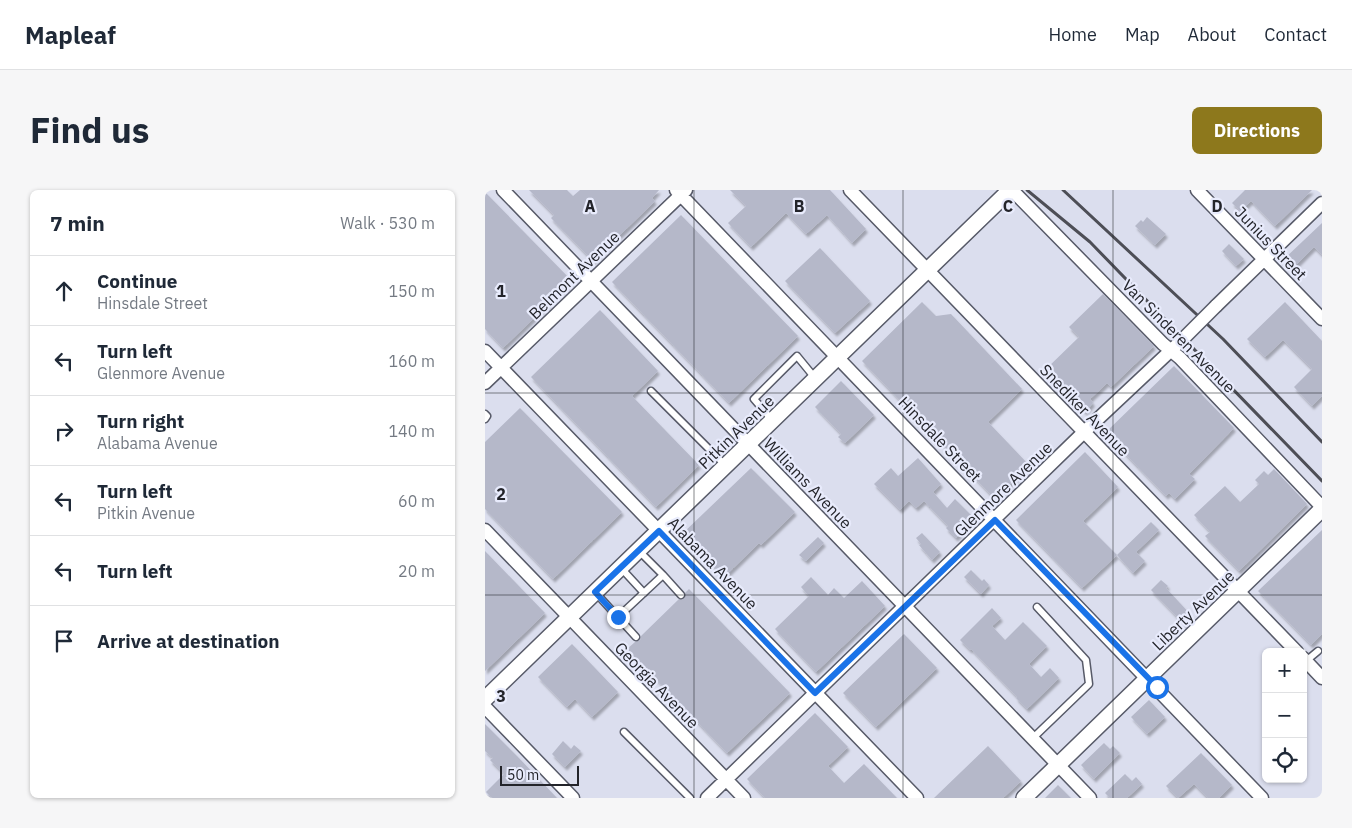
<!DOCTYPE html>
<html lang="en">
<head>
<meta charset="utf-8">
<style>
	body { margin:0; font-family:"IBM Plex Sans",sans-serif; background:#f6f6f7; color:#1f2937 }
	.controls { position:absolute; right:15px; bottom:15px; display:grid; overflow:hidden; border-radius:8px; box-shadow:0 1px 4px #0004 }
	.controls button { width:45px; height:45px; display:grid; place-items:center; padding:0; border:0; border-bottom:1px solid #e0e1e3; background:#fff; color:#1f2937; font:25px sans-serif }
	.scale { position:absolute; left:15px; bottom:12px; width:79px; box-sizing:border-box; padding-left:5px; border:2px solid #23242a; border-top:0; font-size:14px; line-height:18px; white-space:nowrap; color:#23242a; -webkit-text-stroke:4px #e8ebfc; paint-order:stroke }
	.stop { position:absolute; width:15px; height:15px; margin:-11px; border:4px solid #1a73e8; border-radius:50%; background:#fff }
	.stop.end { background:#1a73e8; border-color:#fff; box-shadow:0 1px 5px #0008 }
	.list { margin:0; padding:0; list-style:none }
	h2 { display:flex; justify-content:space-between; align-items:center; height:65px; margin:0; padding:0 20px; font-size:21px }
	h2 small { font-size:16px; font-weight:400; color:#747a83 }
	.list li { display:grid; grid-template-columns:32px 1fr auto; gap:15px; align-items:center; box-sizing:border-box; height:70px; padding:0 20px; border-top:1px solid #e0e1e3 }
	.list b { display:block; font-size:19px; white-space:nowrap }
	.list p { margin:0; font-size:16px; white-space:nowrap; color:#747a83 }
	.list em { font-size:16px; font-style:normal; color:#747a83 }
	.icon { flex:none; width:28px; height:28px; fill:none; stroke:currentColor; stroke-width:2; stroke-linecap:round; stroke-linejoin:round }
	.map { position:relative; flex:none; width:837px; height:608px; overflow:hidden; border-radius:8px }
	header { display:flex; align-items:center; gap:30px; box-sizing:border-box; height:70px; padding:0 25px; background:#fff; border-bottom:1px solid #e0e1e3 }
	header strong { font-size:24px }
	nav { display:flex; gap:28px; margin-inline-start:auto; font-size:18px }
	.intro { display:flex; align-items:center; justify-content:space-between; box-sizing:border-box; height:120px; padding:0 30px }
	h1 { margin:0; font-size:35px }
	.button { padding:12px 22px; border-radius:8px; background:#8d781c; color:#fff; font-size:18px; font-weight:700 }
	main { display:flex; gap:30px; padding:0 30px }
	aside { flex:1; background:#fff; border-radius:8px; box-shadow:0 1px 4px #0004 }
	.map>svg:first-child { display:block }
	.building { fill:#b5b8c9; filter:url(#shadow) }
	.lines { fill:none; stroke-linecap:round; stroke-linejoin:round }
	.service-casing { stroke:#575a68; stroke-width:9 }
	.minor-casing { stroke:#575a68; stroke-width:15 }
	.tertiary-casing { stroke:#575a68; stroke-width:18 }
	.service { stroke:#fff; stroke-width:6 }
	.minor { stroke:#fff; stroke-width:12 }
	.tertiary { stroke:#fff; stroke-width:15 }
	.rail { stroke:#4d4e56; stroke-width:3 }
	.minor-bridge-casing { stroke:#575a68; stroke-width:15; stroke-linecap:butt }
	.minor-bridge { stroke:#fff; stroke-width:12 }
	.route { stroke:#1a73e8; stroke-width:6 }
	.grid { fill:none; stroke:#23242a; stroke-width:1; stroke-opacity:0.55 }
	.labels { text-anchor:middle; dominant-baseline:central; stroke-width:4.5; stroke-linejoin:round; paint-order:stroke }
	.street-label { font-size:16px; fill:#23242a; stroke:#e8ebfc }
	.grid-label { font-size:16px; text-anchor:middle; font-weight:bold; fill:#23242a; stroke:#e8ebfc; stroke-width:4.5; stroke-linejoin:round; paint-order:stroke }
</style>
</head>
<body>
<header>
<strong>Mapleaf</strong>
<nav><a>Home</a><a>Map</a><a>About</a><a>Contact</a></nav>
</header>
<div class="intro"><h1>Find us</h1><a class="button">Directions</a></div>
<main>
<aside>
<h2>7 min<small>Walk · 530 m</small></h2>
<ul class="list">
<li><svg class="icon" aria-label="ahead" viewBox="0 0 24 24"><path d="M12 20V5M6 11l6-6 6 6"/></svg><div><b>Continue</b><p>Hinsdale Street</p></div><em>150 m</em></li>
<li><svg class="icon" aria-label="left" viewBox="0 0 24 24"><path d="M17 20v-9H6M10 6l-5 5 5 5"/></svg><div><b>Turn left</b><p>Glenmore Avenue</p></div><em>160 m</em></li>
<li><svg class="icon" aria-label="right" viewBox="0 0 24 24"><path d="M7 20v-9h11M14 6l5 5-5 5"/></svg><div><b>Turn right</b><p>Alabama Avenue</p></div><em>140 m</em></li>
<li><svg class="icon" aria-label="left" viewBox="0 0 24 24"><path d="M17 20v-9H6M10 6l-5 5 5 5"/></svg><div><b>Turn left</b><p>Pitkin Avenue</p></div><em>60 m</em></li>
<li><svg class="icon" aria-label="left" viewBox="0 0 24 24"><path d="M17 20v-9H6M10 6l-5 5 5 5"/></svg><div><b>Turn left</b></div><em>20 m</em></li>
<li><svg class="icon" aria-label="arrive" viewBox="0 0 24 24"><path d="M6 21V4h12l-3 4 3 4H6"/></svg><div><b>Arrive at destination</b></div></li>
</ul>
</aside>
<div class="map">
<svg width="837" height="608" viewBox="0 0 837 608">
	<defs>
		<filter id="shadow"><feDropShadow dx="2" dy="3.5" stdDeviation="1" flood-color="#0004"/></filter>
	</defs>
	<rect width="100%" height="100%" fill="#dbdeee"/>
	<path class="building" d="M44 0H82L88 6 95 0H174L167 8 170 11 108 71 66 28 69 25Z
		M245 0H345L381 39 367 53 342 25 321 44 301 23 266 57 243 33 261 16Z
		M760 0H827L790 36 766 11 755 21 747 13Z
		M0 2 87 91 18 158 0 139Z
		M196 25 313 146 244 213 127 92Z
		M662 27 681 44 670 55 650 36 656 30 658 32Z
		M837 33V65L829 57 808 78 799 69Z
		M744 54 759 69 751 76 737 61Z
		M335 58 385 111 350 143 300 91Z
		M618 104 669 156 626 197 622 193 605 209 608 213 600 222 559 181 594 147 584 137Z
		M437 112 451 126 466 124 537 199 503 232 544 275 510 309 377 171Z
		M800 112 837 151V206L827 216 809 197 827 179 798 150 780 167 762 149Z
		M115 120 173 181 147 206 214 275 171 317 46 187Z
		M689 176 749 238 704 284 710 289 690 309 684 303 681 306 620 243Z
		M356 191 389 225 360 253 353 247 356 244 330 217Z
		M35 218 137 322 68 389 0 319V252Z
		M600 262 633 297 598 331 632 365 597 398 531 330Z
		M433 268 456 294 448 302 462 318 470 309 490 329 471 348 461 338 463 336 439 311 431 318 424 311 415 320 389 294 406 278 413 286Z
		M266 278 310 322 276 355 274 353 239 387 197 344Z
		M789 279 822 314 754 381 720 346 725 342 709 325 740 296 755 312 774 294 770 290 779 281 783 285Z
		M666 332 674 340 651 362 660 371 648 383 632 365Z
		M837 340V444L826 455 773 401Z
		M437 343 455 362 447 370 434 355 436 354 431 348Z
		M333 347 339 353 321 371 314 365Z
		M0 361 60 423 0 481Z
		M486 380 497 391 499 389 504 395 496 404 479 387Z
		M326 387 343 405 349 398 359 408 377 391 400 416 331 482 290 439 324 406 316 397Z
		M676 390 683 396 681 398 707 426 699 434 666 400Z
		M204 399 305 503 242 563 142 459 150 452 155 450 156 446 194 409 200 408V403Z
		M507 418 516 428 507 436 520 450 538 432 562 456 544 474 556 487 565 478 574 488 542 519 531 508 532 507 486 459 485 460 475 450Z
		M419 444 452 478 391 537 358 503Z
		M87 454 133 502 107 527 90 509 82 517 53 487Z
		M664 510 680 527 662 544 646 527Z
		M330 523 363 557 343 576 359 593 379 574 412 608H280L262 589Z
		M0 534 32 566 72 608H7L1 602 19 584 5 570 8 568 0 561Z
		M78 551 86 559 89 555 96 561 80 577 67 564Z
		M619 553 625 559 628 556 635 563 609 589 596 575Z
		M503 556 536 591 518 608H449Z
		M716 563 747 595 734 608H723L709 594 693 608 681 596Z
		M640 584 647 591 651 587 657 594 642 608H625L620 603Z
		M573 595 586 608H560Z"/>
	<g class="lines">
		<defs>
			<path id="service" d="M166 201 240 275
				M0 224 2 226 0 229
				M287 230 269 209 312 166 330 188
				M154 361 178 385
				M136 378 159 403
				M110 402 151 447
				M133 427 178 385 196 405
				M821 471 833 461
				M139 542 205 608
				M548 548 604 494 601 470 552 417"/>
			<path id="minor" d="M18 0 605 608
				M191 0 777 608
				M365 0 812 462
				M527 0 678 154 695 168 837 317
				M712 0 837 129
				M731 116 837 13
				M0 161 432 608
				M0 193 201 0
				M0 340 259 608
				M818 468 837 488
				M0 517 88 608
				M222 608 599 242 697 150"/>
			<path id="tertiary" d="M0 509 525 0
				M539 608 837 319"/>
		</defs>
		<use href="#service" class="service-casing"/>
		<use href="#minor" class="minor-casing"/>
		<use href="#tertiary" class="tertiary-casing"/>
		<use href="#service" class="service"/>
		<use href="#minor" class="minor"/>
		<use href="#tertiary" class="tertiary"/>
		<path class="rail" d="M542 0 605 52 837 291
			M578 0 738 149 837 252"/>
		<defs>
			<path id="minor-bridge" d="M697 150 731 116"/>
		</defs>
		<use href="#minor-bridge" class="minor-bridge-casing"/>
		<use href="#minor-bridge" class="minor-bridge"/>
	</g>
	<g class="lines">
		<path class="route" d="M133 427 110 402 174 341 330 503 510 330 672 497"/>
	</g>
	<path class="grid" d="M209 0V608M418 0V608M628 0V608M0 203H837M0 405H837"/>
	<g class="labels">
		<g class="street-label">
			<text transform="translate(786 53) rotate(46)">Junius Street</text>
			<text transform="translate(89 85) rotate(-44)">Belmont Avenue</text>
			<text transform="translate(694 146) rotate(45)">Van Sinderen Avenue</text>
			<text transform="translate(600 220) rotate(46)">Snediker Avenue</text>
			<text transform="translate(251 242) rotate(-44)">Pitkin Avenue</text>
			<text transform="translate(455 249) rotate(46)">Hinsdale Street</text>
			<text transform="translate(323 293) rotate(46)">Williams Avenue</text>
			<text transform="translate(518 299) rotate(-44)">Glenmore Avenue</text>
			<text transform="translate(228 373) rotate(46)">Alabama Avenue</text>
			<text transform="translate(708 420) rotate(-44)">Liberty Avenue</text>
			<text transform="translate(172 495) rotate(46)">Georgia Avenue</text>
		</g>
	</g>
	<g class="grid-label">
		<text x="105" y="22">A</text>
		<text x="314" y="22">B</text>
		<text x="523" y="22">C</text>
		<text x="732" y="22">D</text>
		<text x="16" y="107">1</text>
		<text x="16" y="310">2</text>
		<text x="16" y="512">3</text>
	</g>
</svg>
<div class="controls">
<button>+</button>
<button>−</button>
<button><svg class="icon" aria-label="locate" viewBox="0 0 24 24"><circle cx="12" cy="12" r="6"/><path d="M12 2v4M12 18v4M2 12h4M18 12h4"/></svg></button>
</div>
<div class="scale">50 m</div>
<div class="stop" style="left:672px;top:497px"></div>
<div class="stop end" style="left:133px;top:427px"></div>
</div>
</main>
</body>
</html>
